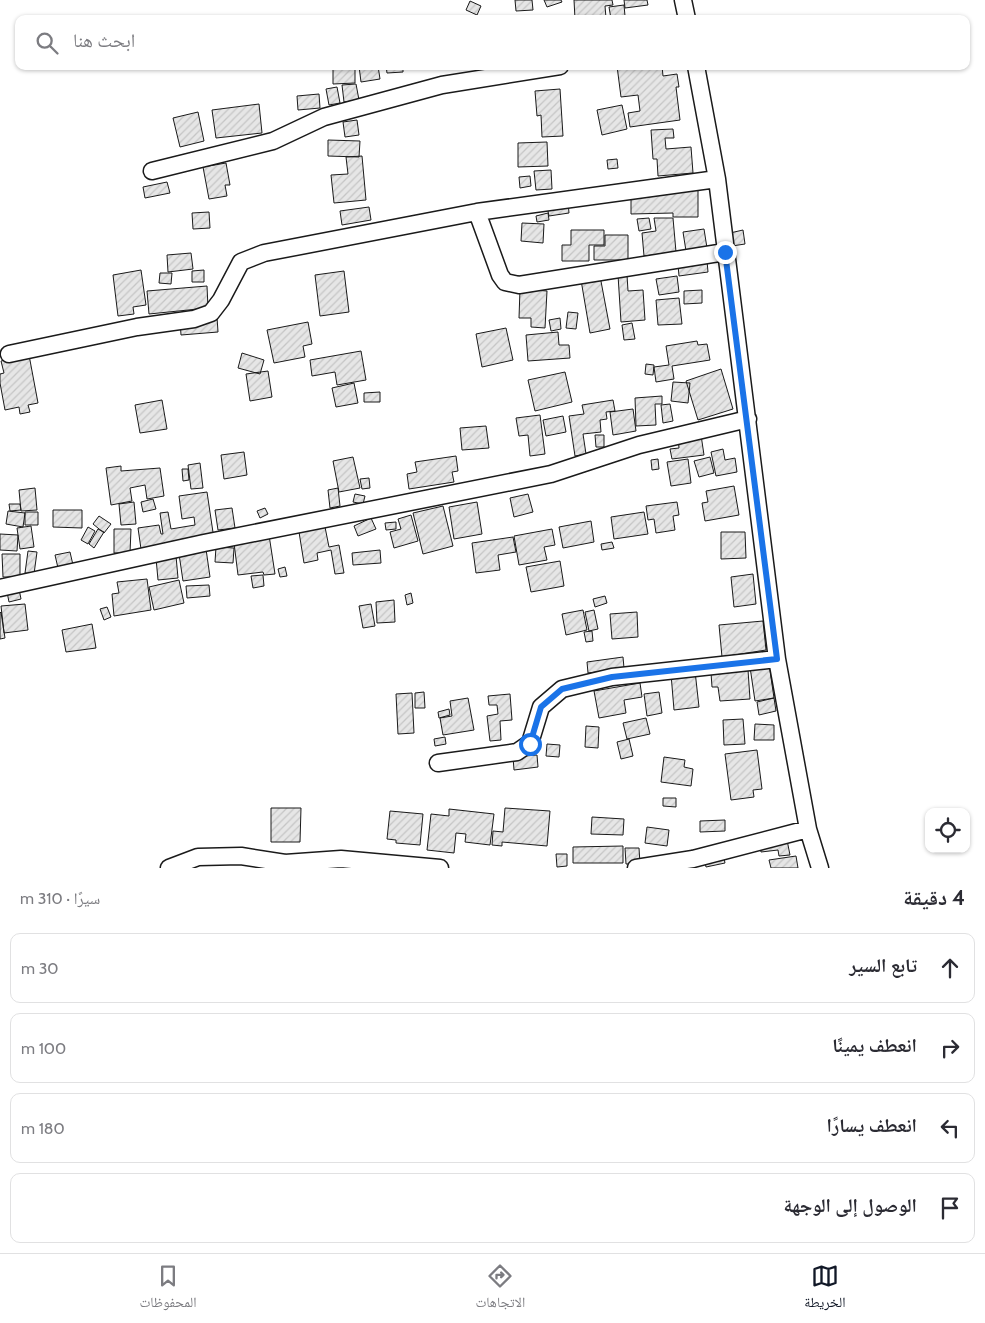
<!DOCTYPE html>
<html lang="ar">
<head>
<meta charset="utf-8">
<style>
	body { margin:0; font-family:Cabin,"Noto Naskh Arabic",sans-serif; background:#f7f7f7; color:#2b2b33; direction:rtl }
	.controls { position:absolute; right:15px; bottom:15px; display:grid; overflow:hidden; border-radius:10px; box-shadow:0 1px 4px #0004 }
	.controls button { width:45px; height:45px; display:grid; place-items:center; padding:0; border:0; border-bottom:1px solid #e1e1e2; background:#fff; color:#2b2b33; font:25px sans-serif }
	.stop { position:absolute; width:15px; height:15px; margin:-11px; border:4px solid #1a73e8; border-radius:50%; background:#fff }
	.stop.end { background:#1a73e8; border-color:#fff; box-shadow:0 1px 5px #0008 }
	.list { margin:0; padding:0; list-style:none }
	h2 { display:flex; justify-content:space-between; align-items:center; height:65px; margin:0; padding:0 20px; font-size:21px }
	h2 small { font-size:16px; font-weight:400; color:#7c7c81 }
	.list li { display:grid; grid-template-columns:32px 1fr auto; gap:15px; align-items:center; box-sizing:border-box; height:70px; margin:0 10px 10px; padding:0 10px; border:1px solid #e1e1e2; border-radius:10px }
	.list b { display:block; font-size:19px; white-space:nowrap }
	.list em { font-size:16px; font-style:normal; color:#7c7c81 }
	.icon { flex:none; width:28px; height:28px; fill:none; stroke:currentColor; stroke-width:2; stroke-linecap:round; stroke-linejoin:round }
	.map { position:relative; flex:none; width:985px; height:868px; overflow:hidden; direction:ltr }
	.search { position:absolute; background:#fff; box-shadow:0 1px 4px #0004; left:15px; right:15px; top:15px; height:55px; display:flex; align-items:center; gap:12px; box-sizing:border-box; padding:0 18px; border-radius:10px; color:#7c7c81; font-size:19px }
	.sheet { height:385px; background:#fff }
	nav { display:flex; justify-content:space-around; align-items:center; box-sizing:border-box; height:70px; border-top:1px solid #e1e1e2; background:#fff; font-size:14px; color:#7c7c81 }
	nav a { display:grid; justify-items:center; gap:2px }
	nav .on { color:#111827 }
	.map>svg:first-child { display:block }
	.building { fill:url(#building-hatch); stroke:#1a1a1a }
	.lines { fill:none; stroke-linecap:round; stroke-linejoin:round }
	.minor-casing { stroke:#1a1a1a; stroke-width:19 }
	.minor { stroke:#fff; stroke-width:16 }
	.route { stroke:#1a73e8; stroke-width:6 }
</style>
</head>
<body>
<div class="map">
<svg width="985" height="868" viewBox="0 0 985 868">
	<defs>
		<pattern id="building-hatch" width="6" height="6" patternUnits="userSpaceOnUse" patternTransform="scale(1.25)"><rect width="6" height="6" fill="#e6e6e6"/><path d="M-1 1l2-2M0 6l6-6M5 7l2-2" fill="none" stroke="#c5c5c5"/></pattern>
	</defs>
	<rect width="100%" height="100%" fill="#fff"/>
	<path class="building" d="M515 0H532L533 10 516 11Z
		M544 0H561L562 2 547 7Z
		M574 0H612L613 5 605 6 606 18 575 19Z
		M624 0H647L648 5 625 8Z
		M470 1 481 6 477 15 466 10Z
		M624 5 625 16 611 19 609 7Z
		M355 66V83L333 84V68Z
		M359 66H378L380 79 361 82Z
		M386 66H403V72L387 73Z
		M617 66H662L663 76 677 74 679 87H676L680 120 630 127 628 113 640 111 638 95 621 97Z
		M356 84 359 100 344 102 342 85Z
		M337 87 340 103 329 105 326 89Z
		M560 89 563 136 542 137 541 115 537 116 535 91Z
		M319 94 320 108 298 110 297 96Z
		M259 104 262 133 216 138 212 110Z
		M622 105 627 129 602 135 597 110Z
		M198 112 204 141 180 147 173 118Z
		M357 120 359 135 345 137 343 122Z
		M673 129 674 138H665L666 149 691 147 693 173 658 176 657 159H653L651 130Z
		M328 140 360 141 359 157 328 156Z
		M547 142 548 166 518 167V143Z
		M362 156 366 200 334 203 331 175 348 174 346 157Z
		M617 159 618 168 608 169 607 160Z
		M226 163 230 185H225L227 196 209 199 203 167Z
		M551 170 552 189 536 190 534 171Z
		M530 176 531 186 520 188 519 177Z
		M167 182 170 193 145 198 143 187Z
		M698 186V217H673V213L631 214V192Z
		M568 202 569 213 549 216 547 206Z
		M369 207 371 220 342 225 340 211Z
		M209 212 210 228 193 229 192 213Z
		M548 213 549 220 537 222 536 216Z
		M649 218 651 229 639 231 637 219Z
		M654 218H673L676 252 644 256 642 233 656 231Z
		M522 223 544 224 543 243 521 241Z
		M704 229 707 248 686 251 683 232Z
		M571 230H604V245H589V261H562V245H571Z
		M743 230 745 244 732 246 730 233Z
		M605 235H628V260H594V246H605Z
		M191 253 193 269 168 272 167 255Z
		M707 261 708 272 679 276 678 265Z
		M141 270 146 305 133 307 134 314 118 316 113 275Z
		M204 270V282H192V271Z
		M344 271 349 312 320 316 315 275Z
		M160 273H172L171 284 159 283Z
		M618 275H627L628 291 643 290 645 320 621 322Z
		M600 276 610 329 590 333 581 280Z
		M677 276 679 292 659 295 656 279Z
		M207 286 208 308 149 314 147 291Z
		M520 289 547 291 545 328 531 327V318H519Z
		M702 290V303L684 304V291Z
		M679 298 682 324 658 325 656 300Z
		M568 312 578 313 576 329 566 328Z
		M217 317 218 332 181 335 180 320Z
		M560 318 561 329 551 331 549 320Z
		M308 322 312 344 303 346 305 357 274 363 267 330Z
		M632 323 635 339 624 340 622 325Z
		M506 328 513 360 482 367 476 334Z
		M558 332 559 345H569L570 358 528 361 526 335Z
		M697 341 698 345 707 344 710 360 672 366 674 379 656 382 654 367 669 365 666 346Z
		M361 351 366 380 337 385 335 372 312 376 310 360Z
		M242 353 264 360 260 374 238 368Z
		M29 355 38 403 28 405 30 412 20 414 19 407 5 410 0 383V374L4 373 1 361Z
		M646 364 654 365 653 375 645 374Z
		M721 369 733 409 698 420 686 381Z
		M268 371 272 397 250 401 246 374Z
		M565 372 572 402 535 411 528 380Z
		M673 382 690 383 688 403 671 401Z
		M354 383 358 403 336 407 332 388Z
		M380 392V402H364V393Z
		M662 396V404H655L656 425 636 426 635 398Z
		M162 400 167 429 140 433 135 405Z
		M613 400 615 411 606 412 607 419 600 420 601 432 583 434 586 454 575 456 569 416 584 414 582 405Z
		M670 404 673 421 663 423 661 405Z
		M633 409 636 431 613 435 610 412Z
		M540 415 545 454 530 456 528 435 519 436 516 418Z
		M563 416 566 432 546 436 543 420Z
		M486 426 489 448 462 450 460 428Z
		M595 435H604V447H596Z
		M701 435 704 455 672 459 670 449 679 448 678 438Z
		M723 449 725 460 735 458 737 472 716 476 711 452Z
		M244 452 247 475 224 479 221 455Z
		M456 456 458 471 452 472 454 482 409 489 407 474 417 472 415 462Z
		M353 457 360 488 339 492 333 461Z
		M710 457 714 473 699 477 694 461Z
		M658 459 659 469 652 470 651 460Z
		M688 459 691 483 671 486 667 462Z
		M200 463 203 488 191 489 188 465Z
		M121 466V471L160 468 164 496 147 499 145 485 130 488 132 501 111 505 106 468Z
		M182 469H188L189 480 183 481Z
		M369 478 370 488 362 489 360 479Z
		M734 486 739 515 705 521 702 503 708 502 706 491Z
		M35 488 37 510 21 511 19 490Z
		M338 488 340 506 330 508 328 490Z
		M207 492 214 539 141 549 138 528 159 525 161 534H163L160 513 168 512 171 529 195 525 194 517 182 519 179 496Z
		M355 494 365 496 363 504 353 502Z
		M528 494 533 512 514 517 510 498Z
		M153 499 156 509 143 512 141 502Z
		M134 502 136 524 121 525 119 504Z
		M477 502 482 534 454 539 449 507Z
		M677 502 679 515 673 516 675 530 656 533 654 519 648 520 646 506Z
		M9 504H20L21 510 10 511Z
		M443 506 453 546 423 554 413 513Z
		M232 508 235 528 218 530 215 510Z
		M265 508 268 514 260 518 257 511Z
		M53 510H82V528L53 527Z
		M8 511 25 513 23 527 6 524Z
		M25 512H38V525H25Z
		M644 512 648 534 614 539 611 517Z
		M411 515 418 541 394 548 390 532 401 529 398 519Z
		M99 516 111 524 104 533 93 524Z
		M371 518 376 529 358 536 354 526Z
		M591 521 594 542 563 548 559 527Z
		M396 522V529L386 530 385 523Z
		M31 526 34 547 20 549 17 528Z
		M88 527 95 531 88 544 81 540Z
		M325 527 329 547 339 545 344 573 335 574 331 550 317 553 318 560 304 563 299 532Z
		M98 529 104 532 94 548 89 544Z
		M114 529H131L130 553H114Z
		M552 529 555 545 544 547 547 560 519 565 514 536Z
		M721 532H745L746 558 721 559Z
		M0 534 18 535 17 551 0 550Z
		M269 535 275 574 264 575 263 572 238 575 234 543Z
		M513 537 516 552 498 555 500 570 476 573 472 543Z
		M612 542 614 548 602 550 601 544Z
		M216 547 234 548 233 563 215 562Z
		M206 549 210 577 183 581 179 554Z
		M380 550 381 563 353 565 352 553Z
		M28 551 37 552 34 574 25 573Z
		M70 552 73 565 58 568 55 555Z
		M2 554H20V577H3Z
		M176 556 178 578 158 580 156 558Z
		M560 561 564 586 531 592 526 567Z
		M285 567 287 576 280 577 278 569Z
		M753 574 756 604 734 607 731 577Z
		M263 575 264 586 253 588 251 576Z
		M147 579 151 610 114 616 112 594 119 593 117 582Z
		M179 580 184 603 154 610 149 587Z
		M209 585 210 596 187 598 186 586Z
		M19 589 21 599 9 602 7 592Z
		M411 593 413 603 407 605 405 595Z
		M605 596 607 603 595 607 593 599Z
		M394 600 395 622 377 623 376 602Z
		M25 604 28 630 4 633 1 606Z
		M371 604 375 626 363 628 359 606Z
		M107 607 111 617 104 620 100 609Z
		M583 610 587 630 566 635 562 614Z
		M594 610 598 629 589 631 585 612Z
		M1 612 5 638 0 639V613Z
		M637 612 638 637 612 639 610 614Z
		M763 621 766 650 722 657 719 625Z
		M92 624 96 648 66 652 62 630Z
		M592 631 593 641 586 642 584 632Z
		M623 657 624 668 588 673 587 662Z
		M769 664 774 698 755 701 750 667Z
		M748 670 750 699 720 701 718 687H712L711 673Z
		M695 671 699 707 674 710 671 674Z
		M640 683 642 697 624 700 626 713 599 718 594 691Z
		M424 692 425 708H415V693Z
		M659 692 662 713 647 716 644 694Z
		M412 693 414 733 398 734 396 694Z
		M510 694 512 720 500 721 501 740 490 741 487 716 498 714 497 705H489L488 696Z
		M468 698 474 730 443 735 440 718 452 716 450 701Z
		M774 698 776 711 759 715 757 702Z
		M449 709 450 715 439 718 438 712Z
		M646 718 650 734 627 739 623 723Z
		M743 719 745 744 724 745 723 720Z
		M755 724 774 725V740H754Z
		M586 726 599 727 598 748 585 747Z
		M445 737 446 744 435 746 434 739Z
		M629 739 633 756 621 759 617 742Z
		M547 744 560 745 559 757 546 756Z
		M757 750 762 789 753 790 754 797 731 800 725 754Z
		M537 755 538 767 514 770 513 757Z
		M664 757 685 760 684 767 693 769 691 786 661 782Z
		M663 798H676V807L663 806Z
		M271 808H301L300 842H271Z
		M505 808 550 811 547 846 502 842V846L492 845 493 831 503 832Z
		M449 809 494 814 490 845 465 842 466 834 456 833 454 853 427 850 431 814 449 816Z
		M390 811 423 814 420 845 396 843V840L387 839Z
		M592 817 624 819 623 835 591 834Z
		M725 820V831L700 832V821Z
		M647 827 669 830 667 846 645 843Z
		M787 840 790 855 779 856 778 850 761 852 759 844Z
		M623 846V863H573V847Z
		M625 848H639L640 864H626Z
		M556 854H567V866L557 867Z
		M723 854 725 863 706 867 704 858Z
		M796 856 798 868H771L769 860Z"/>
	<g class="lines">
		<defs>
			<path id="minor" d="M683 0 687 19
				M696 66 717 179 777 659 808 829 820 868
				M152 171 273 141 324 117 442 85 560 66
				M477 212 500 275 505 282 519 285 725 252
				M9 354 137 327 194 319 211 313 221 300 241 262 264 253 477 212 717 179
				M0 588 204 543 551 474 639 445 748 419
				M438 763 517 752 530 743 541 707 562 689 612 677 777 659
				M169 868 198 857 241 856 285 863 341 859 440 868
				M636 868 693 859 808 829"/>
		</defs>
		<use href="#minor" class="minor-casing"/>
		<use href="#minor" class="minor"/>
	</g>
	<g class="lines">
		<path class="route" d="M530 744 541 707 562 689 612 677 777 659 725 252"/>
	</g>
</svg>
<div class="controls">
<button><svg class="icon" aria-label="locate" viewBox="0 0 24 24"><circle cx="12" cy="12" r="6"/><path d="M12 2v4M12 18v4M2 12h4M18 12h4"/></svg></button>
</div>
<div class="stop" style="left:530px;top:744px"></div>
<div class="stop end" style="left:725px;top:252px"></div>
<div class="search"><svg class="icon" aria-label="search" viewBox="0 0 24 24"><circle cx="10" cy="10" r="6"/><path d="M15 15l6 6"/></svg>ابحث هنا</div>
</div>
<section class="sheet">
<h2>4 دقيقة<small>سيرًا · 310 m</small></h2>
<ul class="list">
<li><svg class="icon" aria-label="ahead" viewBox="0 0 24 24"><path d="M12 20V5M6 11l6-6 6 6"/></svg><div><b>تابع السير</b></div><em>30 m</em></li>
<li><svg class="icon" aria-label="right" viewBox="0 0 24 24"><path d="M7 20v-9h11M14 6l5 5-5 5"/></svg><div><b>انعطف يمينًا</b></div><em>100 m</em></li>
<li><svg class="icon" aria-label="left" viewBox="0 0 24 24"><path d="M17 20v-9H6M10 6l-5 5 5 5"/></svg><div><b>انعطف يسارًا</b></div><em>180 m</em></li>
<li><svg class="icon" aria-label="arrive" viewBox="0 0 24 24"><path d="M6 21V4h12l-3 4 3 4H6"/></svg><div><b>الوصول إلى الوجهة</b></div></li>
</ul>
</section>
<nav>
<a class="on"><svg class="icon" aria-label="map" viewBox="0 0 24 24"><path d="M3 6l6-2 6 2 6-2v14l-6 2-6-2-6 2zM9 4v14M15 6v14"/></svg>الخريطة</a>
<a><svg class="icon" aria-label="directions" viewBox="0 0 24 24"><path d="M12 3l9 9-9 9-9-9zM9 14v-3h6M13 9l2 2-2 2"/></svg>الاتجاهات</a>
<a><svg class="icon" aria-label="saved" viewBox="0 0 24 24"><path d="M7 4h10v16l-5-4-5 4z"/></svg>المحفوظات</a>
</nav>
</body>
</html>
